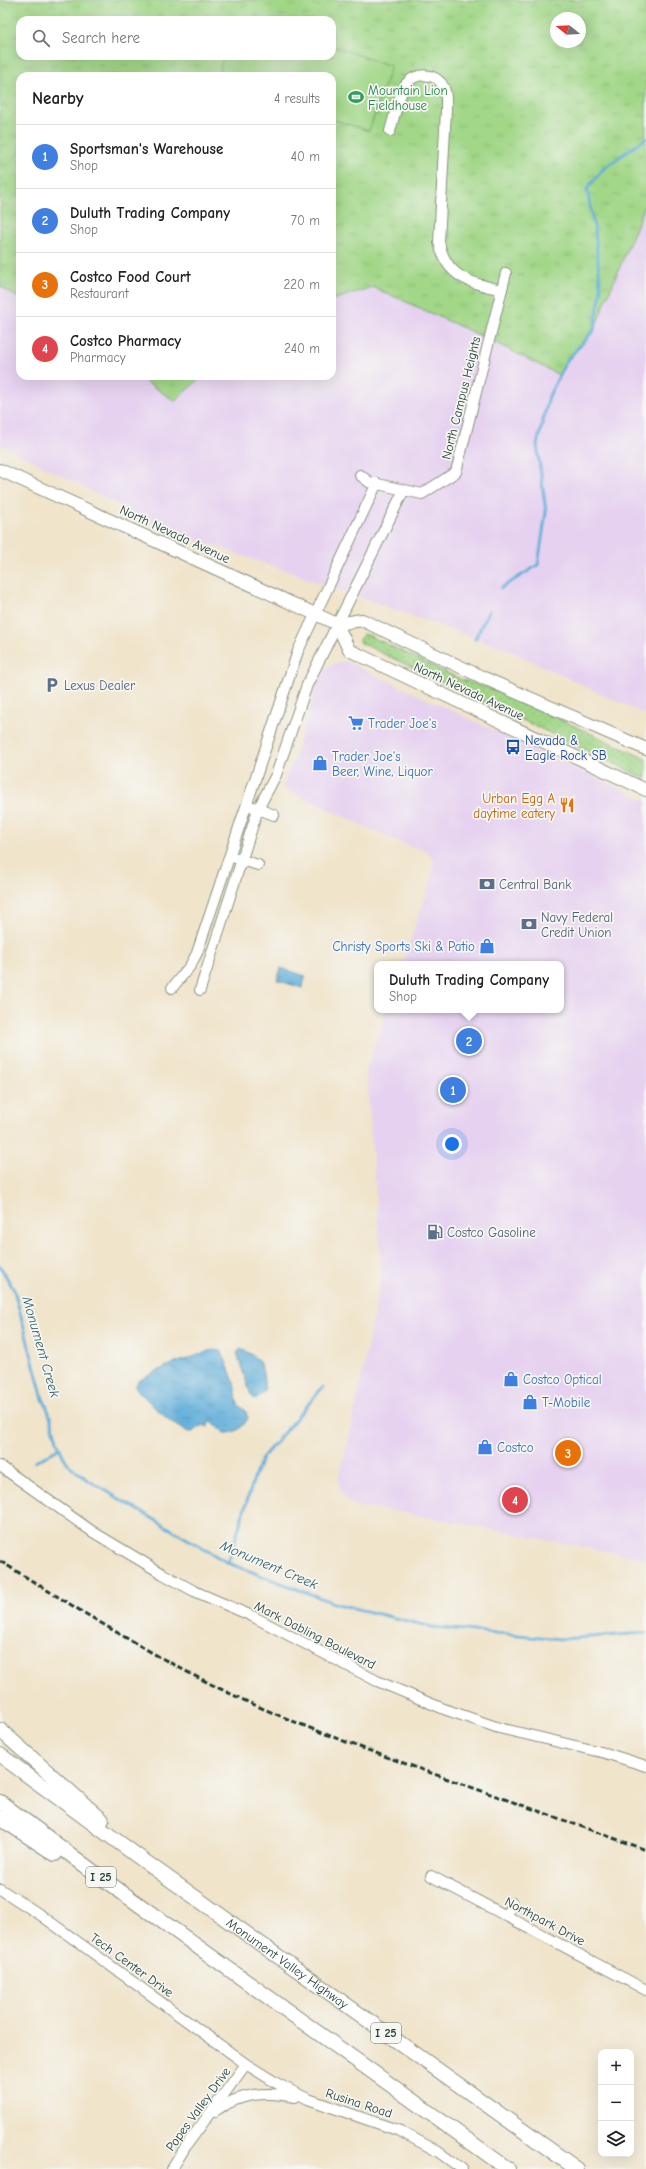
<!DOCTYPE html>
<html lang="en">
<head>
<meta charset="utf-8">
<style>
	body { margin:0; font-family:"Comic Neue",sans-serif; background:#f6f6f6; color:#202124 }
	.controls { position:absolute; right:12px; bottom:12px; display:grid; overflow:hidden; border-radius:8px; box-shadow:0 4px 16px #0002 }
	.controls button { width:36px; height:36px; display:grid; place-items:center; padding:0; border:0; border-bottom:1px solid #e0e0e0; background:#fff; color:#202124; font:20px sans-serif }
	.compass { position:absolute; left:550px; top:12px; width:36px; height:36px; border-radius:50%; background:#fff; box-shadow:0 4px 16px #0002; rotate:288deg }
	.you { position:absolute; left:452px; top:1144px; width:14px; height:14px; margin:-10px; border:3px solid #fff; border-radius:50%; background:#1a73e8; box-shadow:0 0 0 6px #1a73e833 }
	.badge { display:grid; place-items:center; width:26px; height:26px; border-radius:50%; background:#db2777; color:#fff; font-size:13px; font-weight:700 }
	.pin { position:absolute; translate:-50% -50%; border:2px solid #fff; box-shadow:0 1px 4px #0006 }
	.popup { position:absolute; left:374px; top:961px; width:190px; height:52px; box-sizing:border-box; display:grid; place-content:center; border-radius:8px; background:#fff; filter:drop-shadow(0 1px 3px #0005); font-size:13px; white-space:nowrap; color:#757577 }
	.popup b { font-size:15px; color:#202124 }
	.popup::after { content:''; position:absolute; left:50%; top:100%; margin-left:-8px; border:8px solid transparent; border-top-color:#fff }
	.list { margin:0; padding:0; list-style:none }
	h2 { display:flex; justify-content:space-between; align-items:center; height:52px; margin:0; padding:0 16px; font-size:17px }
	h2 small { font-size:13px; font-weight:400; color:#757577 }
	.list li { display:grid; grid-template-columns:26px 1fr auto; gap:12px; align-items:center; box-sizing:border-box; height:64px; padding:0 16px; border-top:1px solid #e0e0e0 }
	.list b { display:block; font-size:15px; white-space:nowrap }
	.list p { margin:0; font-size:13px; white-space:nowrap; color:#757577 }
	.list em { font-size:13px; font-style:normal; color:#757577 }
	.icon { flex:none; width:22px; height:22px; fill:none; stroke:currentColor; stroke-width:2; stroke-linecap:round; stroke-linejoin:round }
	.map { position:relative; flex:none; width:646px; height:2169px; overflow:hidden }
	.search { position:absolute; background:#fff; box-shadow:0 4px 16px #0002; left:16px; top:16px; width:320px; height:44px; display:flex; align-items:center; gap:10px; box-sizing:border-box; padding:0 14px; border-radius:12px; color:#757577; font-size:15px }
	.panel { position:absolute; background:#fff; box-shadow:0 4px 16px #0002; left:16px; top:72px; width:320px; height:308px; border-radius:12px }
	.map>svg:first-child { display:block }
	.built { fill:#e6d2f0; fill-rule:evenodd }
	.grass { fill:url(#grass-tufts); stroke:#608a5e; fill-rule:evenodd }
	.garden { fill:url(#garden-dots); stroke:#608a5e }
	.pitch { fill:#a2d788; stroke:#608a5e }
	.water { fill:url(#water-ripples); stroke:#407686 }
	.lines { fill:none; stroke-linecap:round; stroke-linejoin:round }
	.stream { stroke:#60aed9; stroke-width:3 }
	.minor-casing { stroke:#88907f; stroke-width:12 }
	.major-casing { stroke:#88907f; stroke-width:14 }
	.highway-casing { stroke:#88907f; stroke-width:16 }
	.minor { stroke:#fff; stroke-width:10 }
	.major { stroke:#fff; stroke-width:12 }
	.highway { stroke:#fff; stroke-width:14 }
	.rail { stroke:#1f3d34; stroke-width:3; stroke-dasharray:6 3; stroke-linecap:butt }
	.labels { text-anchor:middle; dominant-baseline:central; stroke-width:3.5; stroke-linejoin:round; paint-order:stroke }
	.shield { fill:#f6f6f2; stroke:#60746d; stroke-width:1 }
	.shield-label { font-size:12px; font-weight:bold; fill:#1f3d34 }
	.leisure-label { font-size:13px; fill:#27864d; stroke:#f6f6f2; text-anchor:start }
	.street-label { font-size:13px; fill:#1f3d34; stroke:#f6f6f2 }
	.service-label { font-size:13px; fill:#4e5e75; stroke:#f6f6f2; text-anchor:start }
	.shop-label { font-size:13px; fill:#366cbe; stroke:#f6f6f2; text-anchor:start }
	.transit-label { font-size:13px; fill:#164399; stroke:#f6f6f2; text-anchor:start }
	.food-label { font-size:13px; fill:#c56008; stroke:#f6f6f2; text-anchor:end }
	.water-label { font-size:14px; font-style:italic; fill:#325f66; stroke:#f6f6f2 }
</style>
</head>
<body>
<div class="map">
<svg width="646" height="2169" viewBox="0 0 646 2169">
	<defs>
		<pattern id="grass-tufts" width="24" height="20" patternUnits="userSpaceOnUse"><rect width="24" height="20" fill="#a2d788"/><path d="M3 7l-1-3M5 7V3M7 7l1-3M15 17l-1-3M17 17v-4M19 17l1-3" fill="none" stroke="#8bb976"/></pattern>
		<pattern id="garden-dots" width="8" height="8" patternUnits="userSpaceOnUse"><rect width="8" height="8" fill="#a2d788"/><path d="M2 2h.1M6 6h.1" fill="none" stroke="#8bb976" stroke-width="1.8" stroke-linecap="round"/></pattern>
		<pattern id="water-ripples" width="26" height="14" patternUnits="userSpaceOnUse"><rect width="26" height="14" fill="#60aed9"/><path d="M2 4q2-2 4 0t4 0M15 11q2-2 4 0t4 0" fill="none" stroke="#4f8fb1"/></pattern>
	</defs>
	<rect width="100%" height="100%" fill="#f6f6f2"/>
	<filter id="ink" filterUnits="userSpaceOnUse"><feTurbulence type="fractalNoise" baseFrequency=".025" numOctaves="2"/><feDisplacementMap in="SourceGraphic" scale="8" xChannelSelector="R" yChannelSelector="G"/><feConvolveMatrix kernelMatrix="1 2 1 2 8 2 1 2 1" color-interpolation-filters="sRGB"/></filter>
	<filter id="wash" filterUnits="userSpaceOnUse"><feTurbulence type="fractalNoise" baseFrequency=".012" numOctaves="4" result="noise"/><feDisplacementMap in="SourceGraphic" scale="16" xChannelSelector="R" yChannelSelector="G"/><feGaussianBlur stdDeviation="0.9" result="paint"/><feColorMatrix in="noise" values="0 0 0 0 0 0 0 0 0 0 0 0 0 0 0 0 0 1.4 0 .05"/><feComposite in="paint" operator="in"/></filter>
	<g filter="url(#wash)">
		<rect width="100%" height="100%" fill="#f0e4ca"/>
		<path class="built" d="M0 0H646V715L506 649 162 527 0 444ZM556 18H580V42H556ZM20 20H332V56H20ZM20 76H332V376H20Z
			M345 661 646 801V1559L400 1512 361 1507 351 1504 341 1493 338 1479 349 1440 382 1273 366 1070 387 1010H561V964H402L431 881 434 861 426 850 410 847 282 788 295 756 319 677 325 669 333 664Z"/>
		<path class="grass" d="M0 0H646V203L594 330 568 360 559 375 490 340 373 287 332 300V76H20V299L0 286ZM556 18H580V42H556ZM20 20H332V56H20Z
			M137 376H202L175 401Z"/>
		<path class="garden" d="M363 634 368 635 460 679 501 692 646 759V779L361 643 360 640Z"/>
		<path class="pitch" d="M332 46 391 66 369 131 332 119V76H218L224 56H332Z"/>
		<path class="water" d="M281 968 306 976 302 988 277 980Z
			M240 1349C263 1357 263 1369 265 1391L255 1400 250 1393 237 1353Z
			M212 1350 222 1351 234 1382 238 1405 245 1410 248 1418C243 1428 235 1434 224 1433L213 1422 209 1421 208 1427 203 1425C200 1427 195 1431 192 1432 179 1434 144 1397 135 1387L138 1381 167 1366Z"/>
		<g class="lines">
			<path class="stream" d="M501 588 538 565 546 512 537 445 549 396 567 360 594 330 601 292 595 232 587 189 603 169 646 138
				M475 639 489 611
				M0 1266 14 1290 43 1399C55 1420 54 1446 69 1465 74 1470 81 1474 86 1479L228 1563 337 1604 432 1627 561 1639 646 1633
				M35 1462 60 1448
				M228 1563 255 1475 262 1458 323 1387"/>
		</g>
	</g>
	<g filter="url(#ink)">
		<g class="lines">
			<defs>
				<path id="minor" d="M390 131C393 121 400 91 406 84 416 71 438 73 444 88 447 95 446 103 446 110L439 242C446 278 471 283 502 290
					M360 475 369 482 422 494 456 472 506 273
					M253 807 274 815
					M235 858 258 865
					M172 988 190 966 197 953 298 651 377 483
					M200 990 258 809 276 775 307 685 404 490
					M0 1466 93 1532 163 1574 194 1591 252 1616 377 1681 444 1709 499 1728 605 1753 646 1766
					M431 1876 646 1990
					M0 1889 42 1916 246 2064 278 2084 308 2099 400 2131 437 2151 462 2169
					M506 1916 513 1903
					M215 2111C240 2093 266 2091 295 2097
					M172 2169 186 2146 246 2064"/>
				<path id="major" d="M0 470 337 624 362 620 484 678 646 749
					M337 624 349 650 646 790"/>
				<g id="highway">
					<path d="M0 1730 102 1820"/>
					<path id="s1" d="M0 1755 147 1863 577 2169"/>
					<path d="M0 1802 99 1876 508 2169"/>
					<path d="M0 1818 55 1854"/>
				</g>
			</defs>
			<use href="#minor" class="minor-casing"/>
			<use href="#major" class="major-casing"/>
			<use href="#highway" class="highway-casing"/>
			<use href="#minor" class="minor"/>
			<use href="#major" class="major"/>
			<use href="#highway" class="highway"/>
			<path class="rail" d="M0 1561C81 1611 161 1662 248 1702 313 1731 381 1755 448 1779 514 1802 580 1826 646 1850"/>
		</g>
	</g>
	<defs>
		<symbol id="stadium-bare" viewBox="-9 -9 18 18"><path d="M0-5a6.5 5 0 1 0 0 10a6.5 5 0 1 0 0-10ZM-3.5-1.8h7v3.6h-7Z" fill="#2e9e5b" stroke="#f6f6f2" stroke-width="2.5" paint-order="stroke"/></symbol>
		<symbol id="parking-bare" viewBox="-9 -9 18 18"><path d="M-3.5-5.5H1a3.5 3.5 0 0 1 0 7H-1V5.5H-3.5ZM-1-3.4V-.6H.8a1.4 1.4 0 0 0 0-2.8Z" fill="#5c6f8a" stroke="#f6f6f2" stroke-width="2.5" paint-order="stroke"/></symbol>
		<symbol id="supermarket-bare" viewBox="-9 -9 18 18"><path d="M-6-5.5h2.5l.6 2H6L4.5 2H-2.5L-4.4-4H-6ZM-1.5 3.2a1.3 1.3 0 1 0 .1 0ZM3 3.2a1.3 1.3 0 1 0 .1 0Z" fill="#3f7fe0" stroke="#f6f6f2" stroke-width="2.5" paint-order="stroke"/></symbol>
		<symbol id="bus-bare" viewBox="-9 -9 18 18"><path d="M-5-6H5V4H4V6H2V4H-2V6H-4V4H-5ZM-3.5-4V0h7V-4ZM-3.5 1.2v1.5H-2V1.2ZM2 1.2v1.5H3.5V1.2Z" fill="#1a4fb4" stroke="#f6f6f2" stroke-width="2.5" paint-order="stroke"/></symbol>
		<symbol id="shop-bare" viewBox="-9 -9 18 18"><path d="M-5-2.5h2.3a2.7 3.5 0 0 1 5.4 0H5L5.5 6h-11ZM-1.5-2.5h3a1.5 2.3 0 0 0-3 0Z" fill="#3f7fe0" stroke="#f6f6f2" stroke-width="2.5" paint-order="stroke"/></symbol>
		<symbol id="restaurant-bare" viewBox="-9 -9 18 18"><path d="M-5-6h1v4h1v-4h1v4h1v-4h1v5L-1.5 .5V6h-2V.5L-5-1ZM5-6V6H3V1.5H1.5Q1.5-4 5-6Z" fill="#e8710a" stroke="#f6f6f2" stroke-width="2.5" paint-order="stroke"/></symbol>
		<symbol id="bank-bare" viewBox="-9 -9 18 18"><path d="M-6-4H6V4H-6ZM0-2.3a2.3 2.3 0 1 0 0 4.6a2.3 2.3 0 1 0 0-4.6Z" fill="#5c6f8a" stroke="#f6f6f2" stroke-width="2.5" paint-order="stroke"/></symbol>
		<symbol id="fuel-bare" viewBox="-9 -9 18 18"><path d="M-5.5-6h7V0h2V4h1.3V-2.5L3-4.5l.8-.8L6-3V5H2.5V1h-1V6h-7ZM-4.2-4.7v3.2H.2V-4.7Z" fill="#5c6f8a" stroke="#f6f6f2" stroke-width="2.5" paint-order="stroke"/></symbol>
	</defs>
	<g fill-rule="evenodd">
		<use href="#stadium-bare" x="345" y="86" width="22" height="22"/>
		<use href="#parking-bare" x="41" y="674" width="22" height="22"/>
		<use href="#supermarket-bare" x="345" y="712" width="22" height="22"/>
		<use href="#bus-bare" x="502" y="736" width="22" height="22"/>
		<use href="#shop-bare" x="309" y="752" width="22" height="22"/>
		<use href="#restaurant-bare" x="556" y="794" width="22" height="22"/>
		<use href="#bank-bare" x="476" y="873" width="22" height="22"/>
		<use href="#bank-bare" x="518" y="913" width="22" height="22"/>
		<use href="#shop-bare" x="476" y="935" width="22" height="22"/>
		<use href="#fuel-bare" x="424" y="1221" width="22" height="22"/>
		<use href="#shop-bare" x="500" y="1368" width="22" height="22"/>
		<use href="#shop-bare" x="519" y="1391" width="22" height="22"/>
		<use href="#shop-bare" x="474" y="1436" width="22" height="22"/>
	</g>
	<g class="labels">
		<g class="shield">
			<rect x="86" y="1867" width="30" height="20" rx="3"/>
			<rect x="371" y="2023" width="30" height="20" rx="3"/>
		</g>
		<g class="shield-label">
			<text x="101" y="1877">I 25</text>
			<text x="386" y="2033">I 25</text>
		</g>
		<g class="leisure-label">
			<text x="368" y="90">Mountain Lion<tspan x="368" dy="15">Fieldhouse</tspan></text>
		</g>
		<g class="street-label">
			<text transform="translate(461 398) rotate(-76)">North Campus Heights</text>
			<text transform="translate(175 534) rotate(25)">North Nevada Avenue</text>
			<text transform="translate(469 691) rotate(25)">North Nevada Avenue</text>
			<text transform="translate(315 1635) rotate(27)">Mark Dabling Boulevard</text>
			<text transform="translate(545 1921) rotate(28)">Northpark Drive</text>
			<text stroke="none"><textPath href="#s1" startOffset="355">Monument Valley Highway</textPath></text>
			<text transform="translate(132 1965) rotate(36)">Tech Center Drive</text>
			<text transform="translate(359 2103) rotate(18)">Rusina Road</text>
			<text transform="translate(198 2109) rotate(-54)">Popes Valley Drive</text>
		</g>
		<g class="service-label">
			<text x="64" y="685">Lexus Dealer</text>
			<text x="499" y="884">Central Bank</text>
			<text x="541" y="917">Navy Federal<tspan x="541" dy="15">Credit Union</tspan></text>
			<text x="447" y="1232">Costco Gasoline</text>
		</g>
		<g class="shop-label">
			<text x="368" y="723">Trader Joe's</text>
			<text x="332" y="756">Trader Joe's<tspan x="332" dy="15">Beer, Wine, Liquor</tspan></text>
			<text x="475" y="946" text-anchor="end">Christy Sports Ski &amp; Patio</text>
			<text x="523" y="1379">Costco Optical</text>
			<text x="542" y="1402">T-Mobile</text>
			<text x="497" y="1447">Costco</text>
		</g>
		<g class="transit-label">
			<text x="525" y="740">Nevada &amp;<tspan x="525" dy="15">Eagle Rock SB</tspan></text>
		</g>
		<g class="food-label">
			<text x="555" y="798">Urban Egg A<tspan x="555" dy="15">daytime eatery</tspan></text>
		</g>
		<g class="water-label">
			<text transform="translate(41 1347) rotate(74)">Monument Creek</text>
			<text transform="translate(269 1565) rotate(23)">Monument Creek</text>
		</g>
	</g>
</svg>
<div class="controls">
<button>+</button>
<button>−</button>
<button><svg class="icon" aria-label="layers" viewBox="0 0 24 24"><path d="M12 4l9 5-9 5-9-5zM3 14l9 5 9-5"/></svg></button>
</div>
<svg class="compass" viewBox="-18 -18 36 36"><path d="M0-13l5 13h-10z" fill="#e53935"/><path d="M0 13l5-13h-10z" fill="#757577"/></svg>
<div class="you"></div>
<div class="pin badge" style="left:453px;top:1090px;background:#3f7fe0">1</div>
<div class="pin badge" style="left:469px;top:1041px;background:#3f7fe0">2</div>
<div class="popup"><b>Duluth Trading Company</b>Shop</div>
<div class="pin badge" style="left:568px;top:1453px;background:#e8710a">3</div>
<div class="pin badge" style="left:515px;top:1500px;background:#e0444e">4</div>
<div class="search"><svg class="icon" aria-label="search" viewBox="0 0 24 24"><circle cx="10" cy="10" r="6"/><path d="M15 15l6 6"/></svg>Search here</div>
<section class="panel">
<h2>Nearby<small>4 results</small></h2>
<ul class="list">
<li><span class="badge" style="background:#3f7fe0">1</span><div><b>Sportsman's Warehouse</b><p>Shop</p></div><em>40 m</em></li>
<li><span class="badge" style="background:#3f7fe0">2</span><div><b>Duluth Trading Company</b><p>Shop</p></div><em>70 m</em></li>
<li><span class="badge" style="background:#e8710a">3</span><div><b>Costco Food Court</b><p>Restaurant</p></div><em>220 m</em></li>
<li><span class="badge" style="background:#e0444e">4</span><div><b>Costco Pharmacy</b><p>Pharmacy</p></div><em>240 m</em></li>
</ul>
</section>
</div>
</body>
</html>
